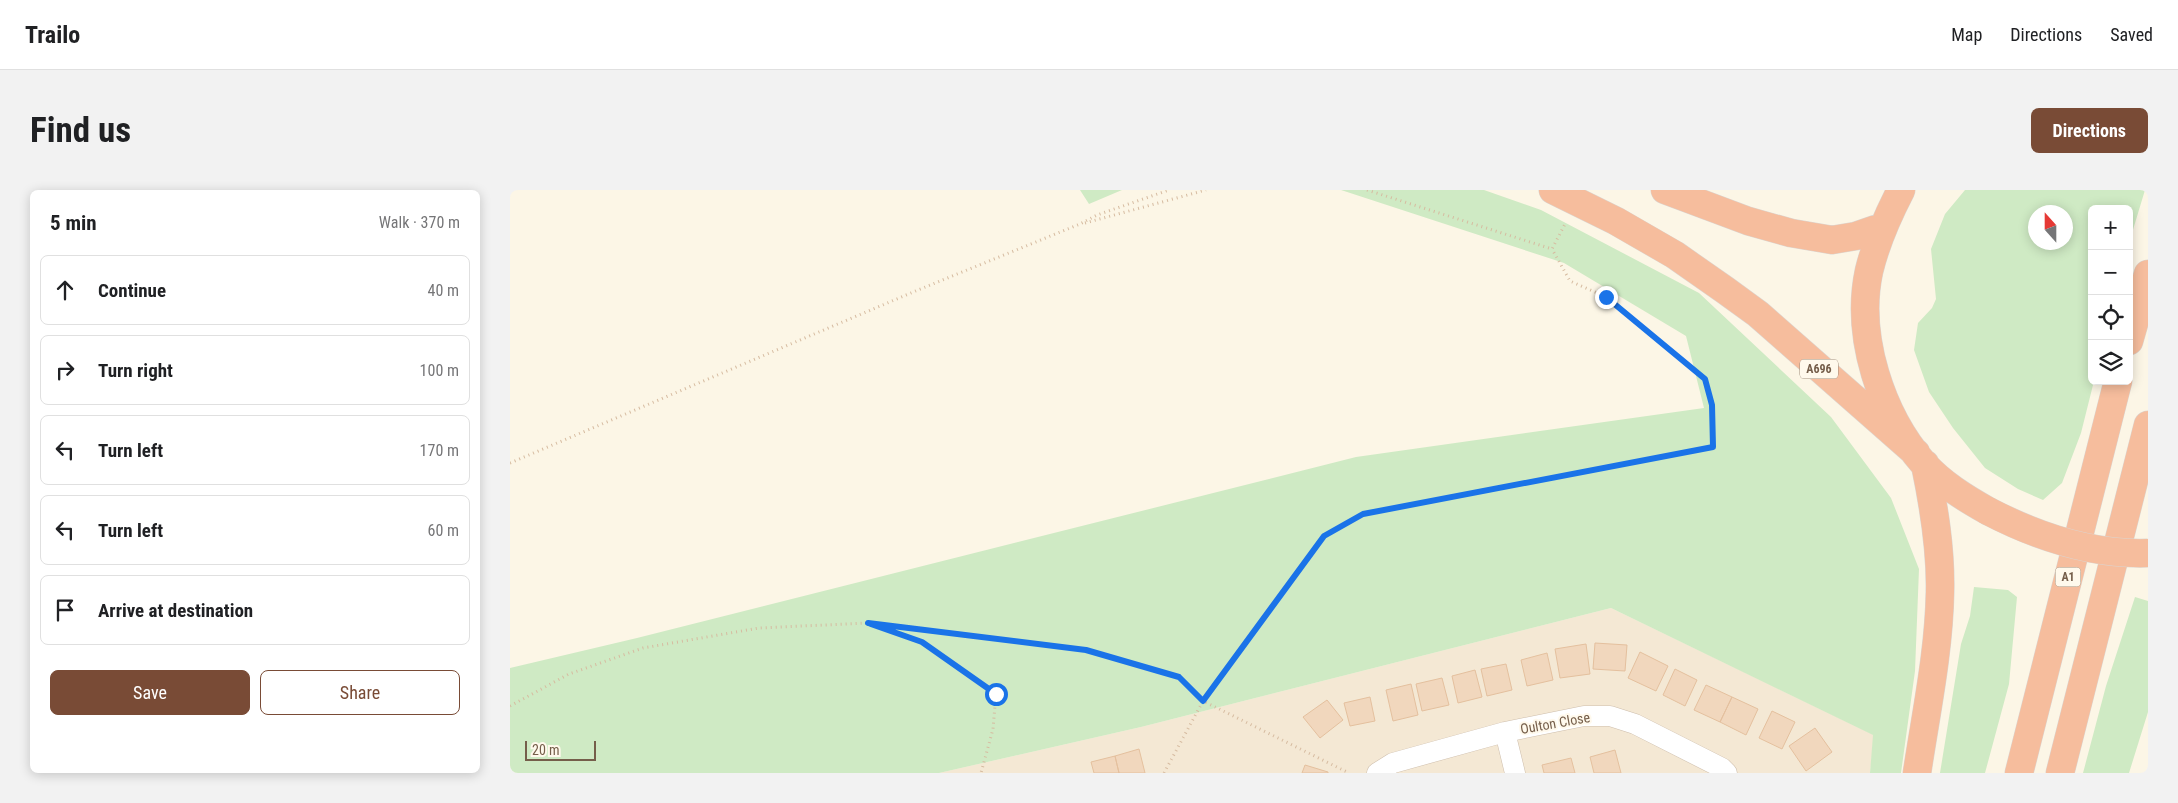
<!DOCTYPE html>
<html lang="en">
<head>
<meta charset="utf-8">
<style>
	body { margin:0; font-family:"Roboto Condensed",sans-serif; background:#f2f2f2; color:#202124 }
	.controls { position:absolute; right:15px; top:15px; display:grid; overflow:hidden; border-radius:8px; box-shadow:0 2px 12px #0003 }
	.controls button { width:45px; height:45px; display:grid; place-items:center; padding:0; border:0; border-bottom:1px solid #e0e0e0; background:#fff; color:#202124; font:25px sans-serif }
	.compass { position:absolute; left:1518px; top:15px; width:45px; height:45px; border-radius:50%; background:#fff; box-shadow:0 2px 12px #0003; rotate:339deg }
	.scale { position:absolute; left:15px; bottom:12px; width:71px; box-sizing:border-box; padding-left:5px; border:2px solid #755e4a; border-top:0; font-size:14px; line-height:18px; white-space:nowrap; color:#755e4a; -webkit-text-stroke:4px #fff9ec; paint-order:stroke }
	.stop { position:absolute; width:15px; height:15px; margin:-11px; border:4px solid #1a73e8; border-radius:50%; background:#fff }
	.stop.end { background:#1a73e8; border-color:#fff; box-shadow:0 1px 5px #0008 }
	.list { margin:0; padding:0; list-style:none }
	h2 { display:flex; justify-content:space-between; align-items:center; height:65px; margin:0; padding:0 20px; font-size:21px }
	h2 small { font-size:16px; font-weight:400; color:#757577 }
	.list li { display:grid; grid-template-columns:32px 1fr auto; gap:15px; align-items:center; box-sizing:border-box; height:70px; margin:0 10px 10px; padding:0 10px; border:1px solid #e0e0e0; border-radius:8px }
	.list b { display:block; font-size:19px; white-space:nowrap }
	.list em { font-size:16px; font-style:normal; color:#757577 }
	.actions { display:flex; gap:10px; padding:15px 20px }
	.actions a { flex:1; padding:11px 0; border:1px solid #794b36; border-radius:8px; text-align:center; font-size:18px; color:#794b36 }
	.actions .main { background:#794b36; color:#fff }
	.icon { flex:none; width:28px; height:28px; fill:none; stroke:currentColor; stroke-width:2; stroke-linecap:round; stroke-linejoin:round }
	.map { position:relative; flex:none; width:1638px; height:583px; overflow:hidden; border-radius:8px }
	header { display:flex; align-items:center; gap:30px; box-sizing:border-box; height:70px; padding:0 25px; background:#fff; border-bottom:1px solid #e0e0e0 }
	header strong { font-size:24px }
	nav { display:flex; gap:28px; margin-inline-start:auto; font-size:18px }
	.intro { display:flex; align-items:center; justify-content:space-between; box-sizing:border-box; height:120px; padding:0 30px }
	h1 { margin:0; font-size:35px }
	.button { padding:12px 22px; border-radius:8px; background:#794b36; color:#fff; font-size:18px; font-weight:700 }
	main { display:flex; gap:30px; padding:0 30px }
	aside { flex:1; background:#fff; border-radius:8px; box-shadow:0 2px 12px #0003 }
	.map>svg:first-child { display:block }
	.residential { fill:#f4e8d4 }
	.green { fill:#cfeac4; fill-rule:evenodd }
	.building { fill:#f1d7bd; stroke:#e4c09e }
	.lines { fill:none; stroke-linecap:round; stroke-linejoin:round }
	.street-casing { stroke:#cebeac; stroke-width:21 }
	.highway-casing { stroke:#dbd5d0; stroke-width:29 }
	.path { stroke:#d6bba0; stroke-width:3; stroke-dasharray:1 4; stroke-linecap:butt }
	.street { stroke:#fff; stroke-width:20 }
	.highway { stroke:#f6bd9d; stroke-width:28 }
	.highway-bridge-casing { stroke:#dbd5d0; stroke-width:29; stroke-linecap:butt }
	.highway-bridge { stroke:#f6bd9d; stroke-width:28 }
	.route { stroke:#1a73e8; stroke-width:6 }
	.labels { text-anchor:middle; dominant-baseline:central; stroke-width:4; stroke-linejoin:round; paint-order:stroke }
	.shield { fill:#fff9ec; stroke:#9e8c7b; stroke-width:1 }
	.shield-label { font-size:12px; font-weight:bold; fill:#755e4a }
	.street-label { font-size:14px; fill:#755e4a; stroke:#fff9ec }
</style>
</head>
<body>
<header>
<strong>Trailo</strong>
<nav><a>Map</a><a>Directions</a><a>Saved</a></nav>
</header>
<div class="intro"><h1>Find us</h1><a class="button">Directions</a></div>
<main>
<aside>
<h2>5 min<small>Walk · 370 m</small></h2>
<ul class="list">
<li><svg class="icon" aria-label="ahead" viewBox="0 0 24 24"><path d="M12 20V5M6 11l6-6 6 6"/></svg><div><b>Continue</b></div><em>40 m</em></li>
<li><svg class="icon" aria-label="right" viewBox="0 0 24 24"><path d="M7 20v-9h11M14 6l5 5-5 5"/></svg><div><b>Turn right</b></div><em>100 m</em></li>
<li><svg class="icon" aria-label="left" viewBox="0 0 24 24"><path d="M17 20v-9H6M10 6l-5 5 5 5"/></svg><div><b>Turn left</b></div><em>170 m</em></li>
<li><svg class="icon" aria-label="left" viewBox="0 0 24 24"><path d="M17 20v-9H6M10 6l-5 5 5 5"/></svg><div><b>Turn left</b></div><em>60 m</em></li>
<li><svg class="icon" aria-label="arrive" viewBox="0 0 24 24"><path d="M6 21V4h12l-3 4 3 4H6"/></svg><div><b>Arrive at destination</b></div></li>
</ul>
<div class="actions"><a class="main">Save</a><a>Share</a></div>
</aside>
<div class="map">
<svg width="1638" height="583" viewBox="0 0 1638 583">
	<rect width="100%" height="100%" fill="#fcf6e6"/>
	<path class="residential" d="M1101 418 1364 545 1360 583H429L631 537Z"/>
	<path class="green" d="M570 0H612L579 14Z
		M831 0H974L1031 20 1189 103 1321 227 1381 308 1409 379 1405 481 1391 583H1360L1363 545 1101 418 631 537 429 583H0V478L127 448 846 267 1194 218 1176 146 1054 73Z
		M1455 0H1635L1619 53V19H1582V191H1584L1571 243 1552 293 1533 310 1508 299 1475 278 1443 238 1419 202 1404 160 1408 133 1422 118 1426 109 1421 59 1435 24ZM1526 22H1556V52H1526Z
		M1464 397 1498 400 1507 407 1499 494 1475 583H1430L1451 454 1460 426Z
		M1625 407 1638 411V522L1619 583H1573L1596 496Z"/>
	<path class="building" d="M1085 453 1117 455 1115 481 1083 479Z
		M1076 454 1080 484 1050 488 1045 459Z
		M1130 462 1158 476 1146 501 1118 488Z
		M1037 463 1043 490 1017 496 1011 470Z
		M996 474 1002 500 977 506 971 479Z
		M1165 479 1187 490 1175 516 1153 505Z
		M965 480 972 507 948 513 942 486Z
		M932 488 939 515 912 521 906 494Z
		M901 494 908 525 883 531 876 500Z
		M1196 495 1222 507 1210 532 1184 520Z
		M860 507 865 531 840 536 834 513Z
		M1222 507 1248 519 1236 545 1210 532Z
		M817 510 833 530 810 548 793 527Z
		M1262 521 1285 532 1272 559 1249 548Z
		M1305 538 1322 562 1296 581 1279 556Z
		M629 559 635 583H609L605 566Z
		M1105 560 1111 583H1084L1080 567Z
		M605 566 609 583H584L581 572Z
		M1061 568 1065 583H1034L1032 575Z
		M795 575 818 582V583H792Z"/>
	<g class="lines">
		<defs>
			<path id="street" d="M995 542 1005 583
				M867 583 883 573 995 542 1074 526H1100L1125 534 1212 578 1217 583"/>
			<path id="highway" d="M1043 0 1106 31 1165 65 1215 100 1248 124 1406 263
				M1155 0 1238 31 1281 43 1322 50 1346 46 1372 37
				M1391 0C1377 27 1366 52 1359 81 1345 146 1371 225 1414 274 1432 294 1455 308 1478 321
				M1619 151 1638 84
				M1407 583C1416 523 1429 462 1430 402 1431 359 1424 317 1415 274
				M1509 583 1608 191
				M1550 583 1638 235"/>
		</defs>
		<use href="#street" class="street-casing"/>
		<use href="#highway" class="highway-casing"/>
		<path class="path" d="M857 0 1042 59 1055 34
			M575 33 696 0
			M0 273 408 100 570 34 587 25 659 0
			M358 433 576 460 669 487 693 511 814 346 853 324 1203 257 1202 215 1195 189 1096 107 1060 91 1042 59
			M364 435 412 452 486 504 483 539 471 583
			M0 516 59 484 133 458 249 438 358 433
			M654 583 693 511 839 583"/>
		<use href="#street" class="street"/>
		<use href="#highway" class="highway"/>
		<defs>
			<path id="highway-bridge" d="M1478 321C1528 347 1581 365 1638 363"/>
		</defs>
		<use href="#highway-bridge" class="highway-bridge-casing"/>
		<use href="#highway-bridge" class="highway-bridge"/>
	</g>
	<g class="lines">
		<path class="route" d="M486 504 412 452 358 433 576 460 669 487 693 511 814 346 853 324 1203 257 1202 215 1195 189 1096 107"/>
	</g>
	<g class="labels">
		<g class="shield">
			<rect x="1290" y="169.5" width="38" height="19" rx="4"/>
			<rect x="1545.5" y="377.5" width="25" height="19" rx="4"/>
		</g>
		<g class="shield-label">
			<text x="1309" y="179">A696</text>
			<text x="1558" y="387">A1</text>
		</g>
		<g class="street-label">
			<text transform="translate(1045 533) rotate(-10)">Oulton Close</text>
		</g>
	</g>
</svg>
<div class="controls">
<button>+</button>
<button>−</button>
<button><svg class="icon" aria-label="locate" viewBox="0 0 24 24"><circle cx="12" cy="12" r="6"/><path d="M12 2v4M12 18v4M2 12h4M18 12h4"/></svg></button>
<button><svg class="icon" aria-label="layers" viewBox="0 0 24 24"><path d="M12 4l9 5-9 5-9-5zM3 14l9 5 9-5"/></svg></button>
</div>
<svg class="compass" viewBox="-18 -18 36 36"><path d="M0-13l5 13h-10z" fill="#e53935"/><path d="M0 13l5-13h-10z" fill="#757577"/></svg>
<div class="scale">20 m</div>
<div class="stop" style="left:486px;top:504px"></div>
<div class="stop end" style="left:1096px;top:107px"></div>
</div>
</main>
</body>
</html>
